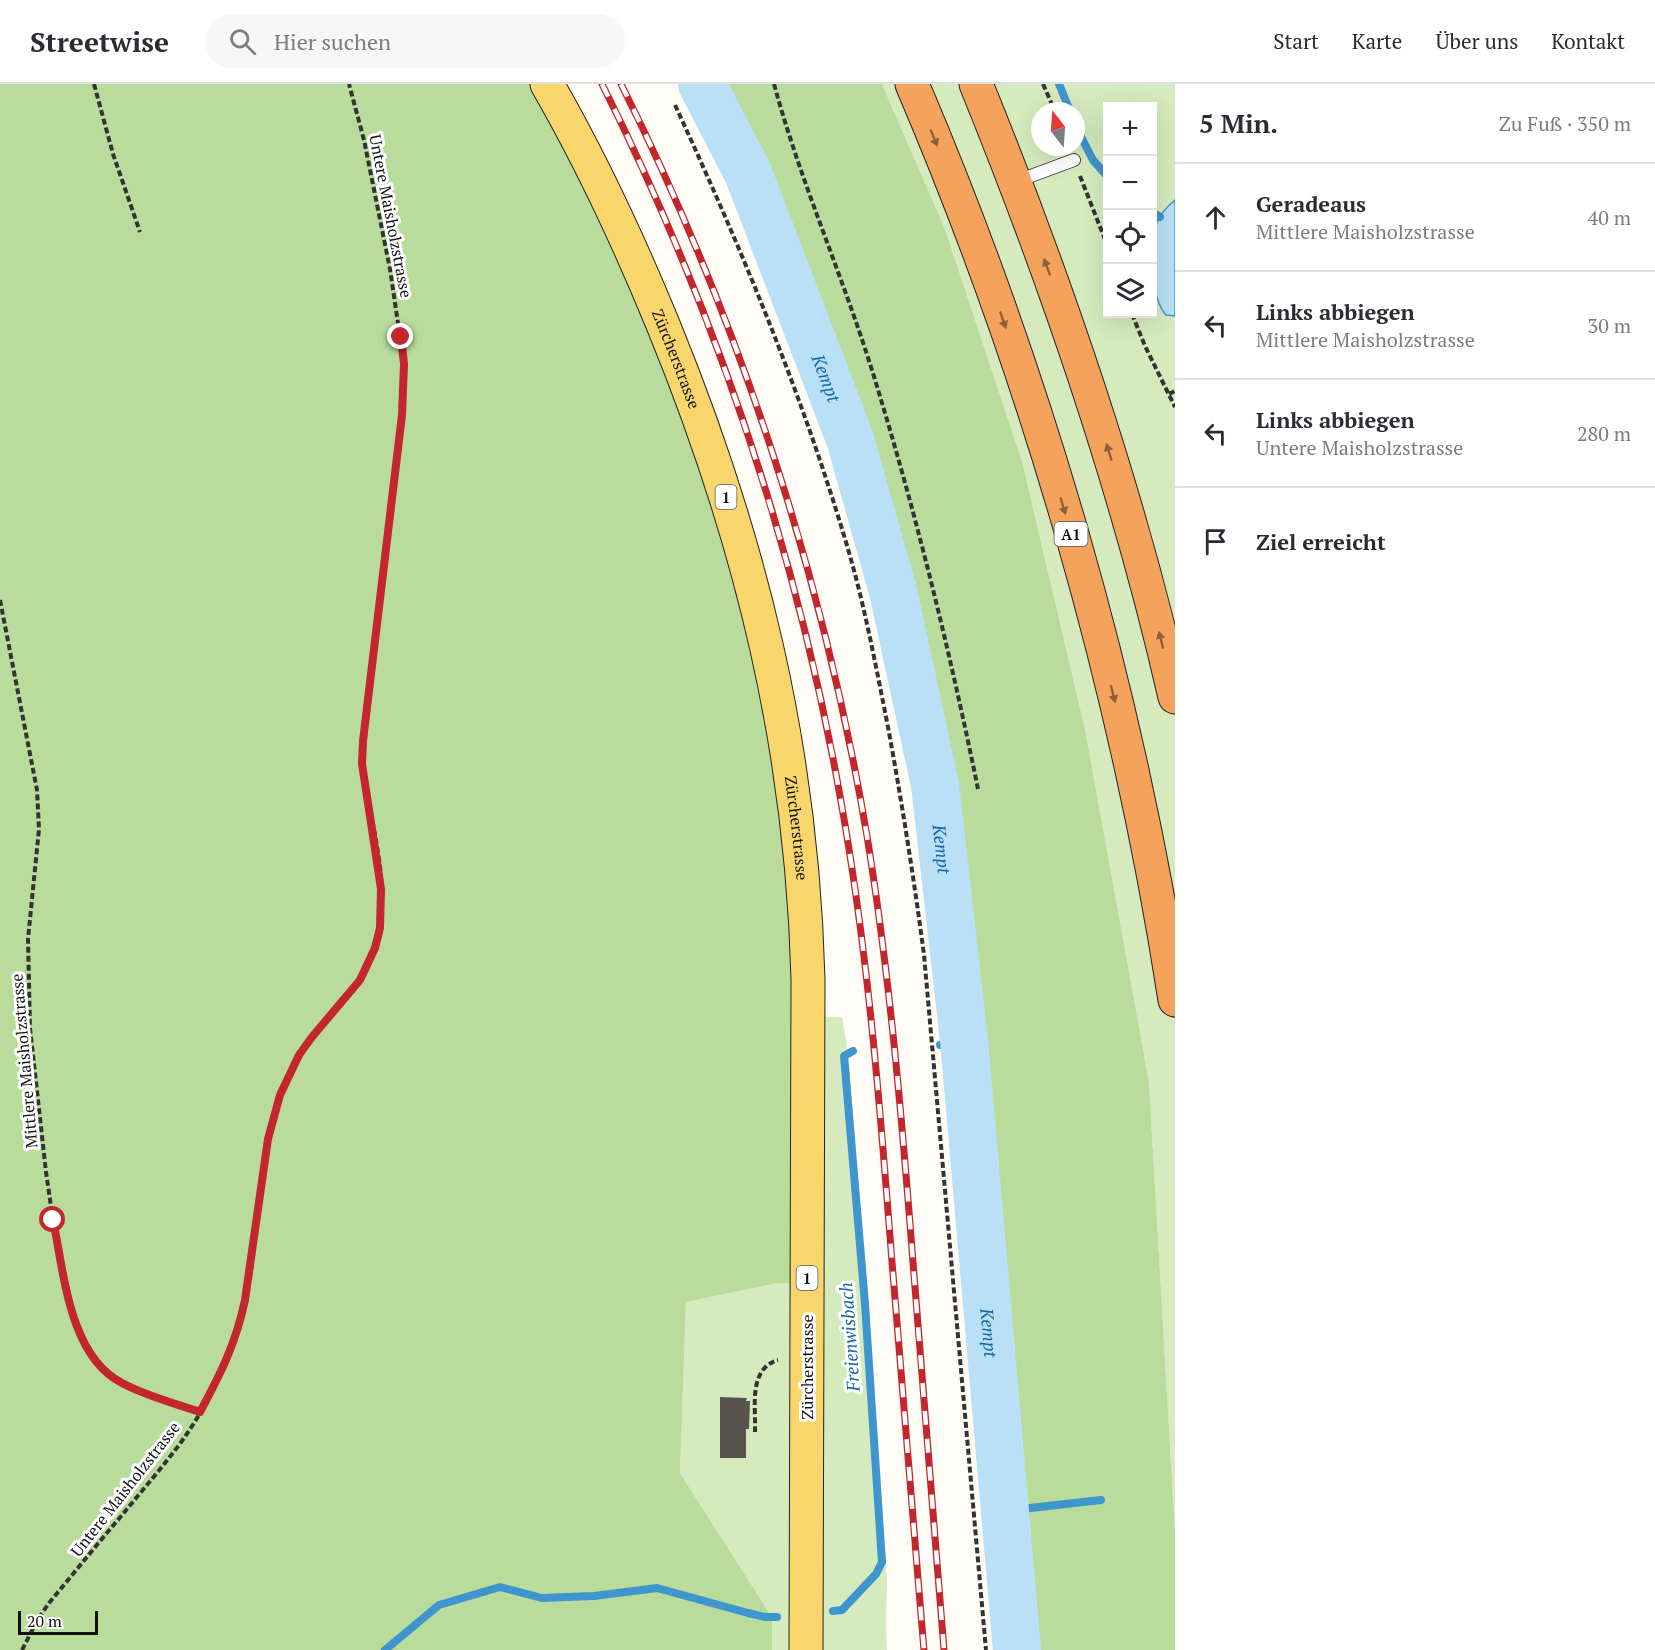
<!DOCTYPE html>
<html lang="de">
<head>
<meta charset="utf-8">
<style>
	body { margin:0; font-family:"PT Serif",serif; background:#f7f7f7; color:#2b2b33 }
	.controls { position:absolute; right:18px; top:18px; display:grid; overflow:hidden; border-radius:0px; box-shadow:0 6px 24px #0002 }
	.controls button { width:54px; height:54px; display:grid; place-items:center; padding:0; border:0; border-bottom:2px solid #e1e1e2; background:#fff; color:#2b2b33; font:30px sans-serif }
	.compass { position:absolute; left:1031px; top:18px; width:54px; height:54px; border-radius:50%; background:#fff; box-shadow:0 6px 24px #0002; rotate:343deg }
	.scale { position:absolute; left:18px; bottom:15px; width:80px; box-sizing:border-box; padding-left:6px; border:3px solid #111; border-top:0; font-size:16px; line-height:21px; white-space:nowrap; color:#111; -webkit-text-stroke:4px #fff; paint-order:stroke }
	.stop { position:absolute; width:18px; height:18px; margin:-14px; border:4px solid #c4262e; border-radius:50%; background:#fff }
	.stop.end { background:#c4262e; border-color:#fff; box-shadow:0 2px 6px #0008 }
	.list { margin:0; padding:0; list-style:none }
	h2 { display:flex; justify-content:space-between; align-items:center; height:78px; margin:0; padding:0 24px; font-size:26px }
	h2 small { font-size:20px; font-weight:400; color:#7c7c81 }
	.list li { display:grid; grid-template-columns:39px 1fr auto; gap:18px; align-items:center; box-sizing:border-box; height:108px; padding:0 24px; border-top:2px solid #e1e1e2 }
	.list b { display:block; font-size:22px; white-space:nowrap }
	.list p { margin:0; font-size:20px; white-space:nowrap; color:#7c7c81 }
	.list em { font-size:20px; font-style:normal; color:#7c7c81 }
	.icon { flex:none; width:33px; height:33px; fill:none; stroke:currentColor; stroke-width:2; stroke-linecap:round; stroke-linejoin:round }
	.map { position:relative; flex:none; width:1175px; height:1566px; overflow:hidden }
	header { display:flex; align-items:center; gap:36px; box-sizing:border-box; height:84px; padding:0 30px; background:#fff; border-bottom:2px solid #e1e1e2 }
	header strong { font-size:28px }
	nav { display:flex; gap:33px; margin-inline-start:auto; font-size:21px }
	.search { width:420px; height:54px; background:#f7f7f7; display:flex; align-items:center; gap:15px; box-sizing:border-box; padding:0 21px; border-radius:33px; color:#7c7c81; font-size:22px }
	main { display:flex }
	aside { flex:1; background:#fff }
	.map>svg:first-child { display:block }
	.green { fill:#d5ebbd; fill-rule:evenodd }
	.forest { fill:#b9dc9c }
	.water { fill:#b9e0f7; stroke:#3f96cf; stroke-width:1.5 }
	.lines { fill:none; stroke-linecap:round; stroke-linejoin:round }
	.stream { stroke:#3f96cf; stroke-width:8 }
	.river { stroke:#b9e0f7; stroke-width:48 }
	.building { fill:#5a524d }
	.lane-casing { stroke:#444; stroke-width:14 }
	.primary-casing { stroke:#222; stroke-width:35 }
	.highway-casing { stroke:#222; stroke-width:35 }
	.path { stroke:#333; stroke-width:4; stroke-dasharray:6 3; stroke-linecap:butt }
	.lane { stroke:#fff; stroke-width:12 }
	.primary { stroke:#f9d66b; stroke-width:33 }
	.highway { stroke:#f5a25d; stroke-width:33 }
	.rail-casing { stroke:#c4262e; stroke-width:7 }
	.rail { stroke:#fff; stroke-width:4.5; stroke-dasharray:14; stroke-linecap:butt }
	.oneway { fill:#8e613b }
	.route { stroke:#c4262e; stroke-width:8 }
	.labels { text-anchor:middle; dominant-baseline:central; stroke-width:6; stroke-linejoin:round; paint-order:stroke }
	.shield { fill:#fff; stroke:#585858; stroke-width:1.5 }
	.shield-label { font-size:15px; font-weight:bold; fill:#111 }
	.street-label { font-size:16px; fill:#111; stroke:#fff }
	.water-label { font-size:18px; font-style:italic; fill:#1768a6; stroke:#fff }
</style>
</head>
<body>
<header>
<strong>Streetwise</strong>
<div class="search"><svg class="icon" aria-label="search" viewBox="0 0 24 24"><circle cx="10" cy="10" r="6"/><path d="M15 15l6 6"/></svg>Hier suchen</div>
<nav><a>Start</a><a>Karte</a><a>Über uns</a><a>Kontakt</a></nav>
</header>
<main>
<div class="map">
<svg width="1175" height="1566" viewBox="0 0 1175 1566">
	<rect width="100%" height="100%" fill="#fffdf5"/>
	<path class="green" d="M882 0H1175V116C1162 125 1155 141 1153 156L1152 22H1108V230H1152L1153 186 1154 197 1166 231 1175 232V1448L1149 998 1085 645 1022 377 945 145ZM1040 27H1076V63H1040Z
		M808 933H842L849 975 887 1497 886 1542 887 1566H772V1533L680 1389 686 1218 778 1199H807Z"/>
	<path class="forest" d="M0 0H547L602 104 778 610 807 1199H778L686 1218 680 1389 772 1533V1566H0Z
		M717 0H882L945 145 1022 377 1085 645 1149 998 1175 1448V1566H1015L997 1438 921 714 873 485 783 236 769 106Z"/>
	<path class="water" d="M1175 116V232L1166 231C1151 215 1149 163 1155 143 1159 132 1166 123 1175 116Z"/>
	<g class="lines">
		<path class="stream" d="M1059 0 1070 27
			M1076 43 1093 76 1108 93
			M1152 128 1160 133
			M940 961 964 956
			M1004 1427 1101 1416
			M833 1527 842 1526 876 1490 882 1478 865 1220 844 972 853 967
			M385 1566 439 1521 500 1503 542 1514 594 1512 657 1504 748 1529 765 1533H777"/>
		<path class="river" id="s1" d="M702 0 748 89 850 355 893 507 935 701 964 956 1017 1566"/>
	</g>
	<path class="building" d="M720 1313 747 1314 746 1317H750L749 1345H746V1374H720Z"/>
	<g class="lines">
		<defs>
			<path id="lane" d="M1017 97 1074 76"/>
			<g id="primary">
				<path id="s2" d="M547 0C592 78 630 160 664 243 751 456 802 664 808 895L806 1566"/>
			</g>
			<path id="highway" d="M912 0C1036 290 1127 605 1175 916
				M976 0C1057 199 1127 403 1175 613"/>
		</defs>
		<use href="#lane" class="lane-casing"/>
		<use href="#primary" class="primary-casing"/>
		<use href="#highway" class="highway-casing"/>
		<path class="path" d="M94 0 113 70 140 148
			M774 0C800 96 841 188 871 283 914 421 949 563 978 705
			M1043 0 1055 27
			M675 21C742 166 803 312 848 465 865 523 876 583 888 643 902 719 914 795 924 871L986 1566
			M1080 92 1108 163
			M1132 230 1145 262 1175 323
			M1169 310 1175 307
			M0 516 37 706 39 745 28 855 30 944 46 1088 53 1136 72 1225 86 1265 102 1286 131 1304 200 1328
			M755 1348C756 1322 748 1285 778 1276
			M22 1566 38 1535 49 1519C74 1489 98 1459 123 1430 139 1410 156 1391 172 1370 198 1338 228 1283 239 1243 261 1168 254 1085 280 1011 288 990 299 970 313 952 341 916 372 891 380 843 390 782 362 718 363 657L400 353 404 280 390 185 364 56 349 0"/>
		<use href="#lane" class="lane"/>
		<use href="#primary" class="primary"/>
		<use href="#highway" class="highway"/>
		<defs>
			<path id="rail" d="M602 0C714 224 796 465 840 712 868 866 880 1022 892 1178 903 1308 913 1437 924 1566
				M621 0C739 236 823 491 867 752 890 893 902 1036 913 1178 923 1308 934 1437 944 1566"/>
		</defs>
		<use href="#rail" class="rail-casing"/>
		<use href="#rail" class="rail"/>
	</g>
	<defs><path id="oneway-solid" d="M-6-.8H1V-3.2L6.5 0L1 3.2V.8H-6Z" transform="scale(1.5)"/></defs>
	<g class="oneway">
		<use href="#oneway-solid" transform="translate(934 54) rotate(68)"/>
		<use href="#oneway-solid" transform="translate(1047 183) rotate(-110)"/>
		<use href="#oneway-solid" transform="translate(1003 236) rotate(71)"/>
		<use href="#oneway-solid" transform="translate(1109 368) rotate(-107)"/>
		<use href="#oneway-solid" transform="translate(1063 422) rotate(74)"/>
		<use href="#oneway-solid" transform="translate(1161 556) rotate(-104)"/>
		<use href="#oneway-solid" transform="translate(1113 610) rotate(76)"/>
	</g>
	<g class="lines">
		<path class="route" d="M53 1136C64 1188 69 1272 122 1299 146 1312 174 1319 200 1328 221 1289 236 1259 245 1216L268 1055 280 1011 299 971 312 953 360 896 375 864 380 844 381 805 366 706 362 680 363 657 402 331 404 280 401 253"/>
	</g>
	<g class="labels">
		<g class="shield">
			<rect x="715.5" y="401" width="21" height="24" rx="4.5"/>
			<rect x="1054.5" y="438" width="33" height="24" rx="4.5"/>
			<rect x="796.5" y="1182" width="21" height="24" rx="4.5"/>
		</g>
		<g class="shield-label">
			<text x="726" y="413">1</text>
			<text x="1071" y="450">A1</text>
			<text x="807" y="1194">1</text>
		</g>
		<g class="street-label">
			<text transform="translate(391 132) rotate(79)">Untere Maisholzstrasse</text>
			<text stroke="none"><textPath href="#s2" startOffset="304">Zürcherstrasse</textPath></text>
			<text stroke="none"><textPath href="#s2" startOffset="790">Zürcherstrasse</textPath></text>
			<text transform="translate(24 977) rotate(-95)">Mittlere Maisholzstrasse</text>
			<text transform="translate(807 1283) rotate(-90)">Zürcherstrasse</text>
			<text transform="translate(125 1405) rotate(-52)">Untere Maisholzstrasse</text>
		</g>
		<g class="water-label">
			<text stroke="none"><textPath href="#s1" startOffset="320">Kempt</textPath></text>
			<text stroke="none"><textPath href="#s1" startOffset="806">Kempt</textPath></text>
			<text stroke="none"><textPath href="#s1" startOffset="1292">Kempt</textPath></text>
			<text transform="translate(849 1253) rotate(-94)">Freienwisbach</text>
		</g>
	</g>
</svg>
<div class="controls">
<button>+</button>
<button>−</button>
<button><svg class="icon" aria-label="locate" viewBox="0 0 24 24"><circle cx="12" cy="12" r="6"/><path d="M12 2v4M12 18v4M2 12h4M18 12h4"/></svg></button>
<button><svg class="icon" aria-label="layers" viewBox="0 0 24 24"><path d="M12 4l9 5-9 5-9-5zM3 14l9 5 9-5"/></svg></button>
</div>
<svg class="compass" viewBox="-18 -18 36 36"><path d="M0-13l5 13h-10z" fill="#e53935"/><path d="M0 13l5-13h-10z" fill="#7c7c81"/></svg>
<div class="scale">20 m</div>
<div class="stop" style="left:53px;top:1136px"></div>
<div class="stop end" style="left:401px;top:253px"></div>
</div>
<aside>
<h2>5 Min.<small>Zu Fuß · 350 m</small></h2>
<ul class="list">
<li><svg class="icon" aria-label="ahead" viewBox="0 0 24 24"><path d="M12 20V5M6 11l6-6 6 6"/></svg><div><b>Geradeaus</b><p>Mittlere Maisholzstrasse</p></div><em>40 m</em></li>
<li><svg class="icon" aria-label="left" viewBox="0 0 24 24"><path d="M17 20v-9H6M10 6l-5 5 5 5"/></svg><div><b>Links abbiegen</b><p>Mittlere Maisholzstrasse</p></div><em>30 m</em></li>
<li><svg class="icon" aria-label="left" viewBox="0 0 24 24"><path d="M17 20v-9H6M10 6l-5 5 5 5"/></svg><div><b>Links abbiegen</b><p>Untere Maisholzstrasse</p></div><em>280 m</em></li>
<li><svg class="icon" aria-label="arrive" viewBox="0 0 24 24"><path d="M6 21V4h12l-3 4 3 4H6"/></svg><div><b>Ziel erreicht</b></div></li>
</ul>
</aside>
</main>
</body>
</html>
